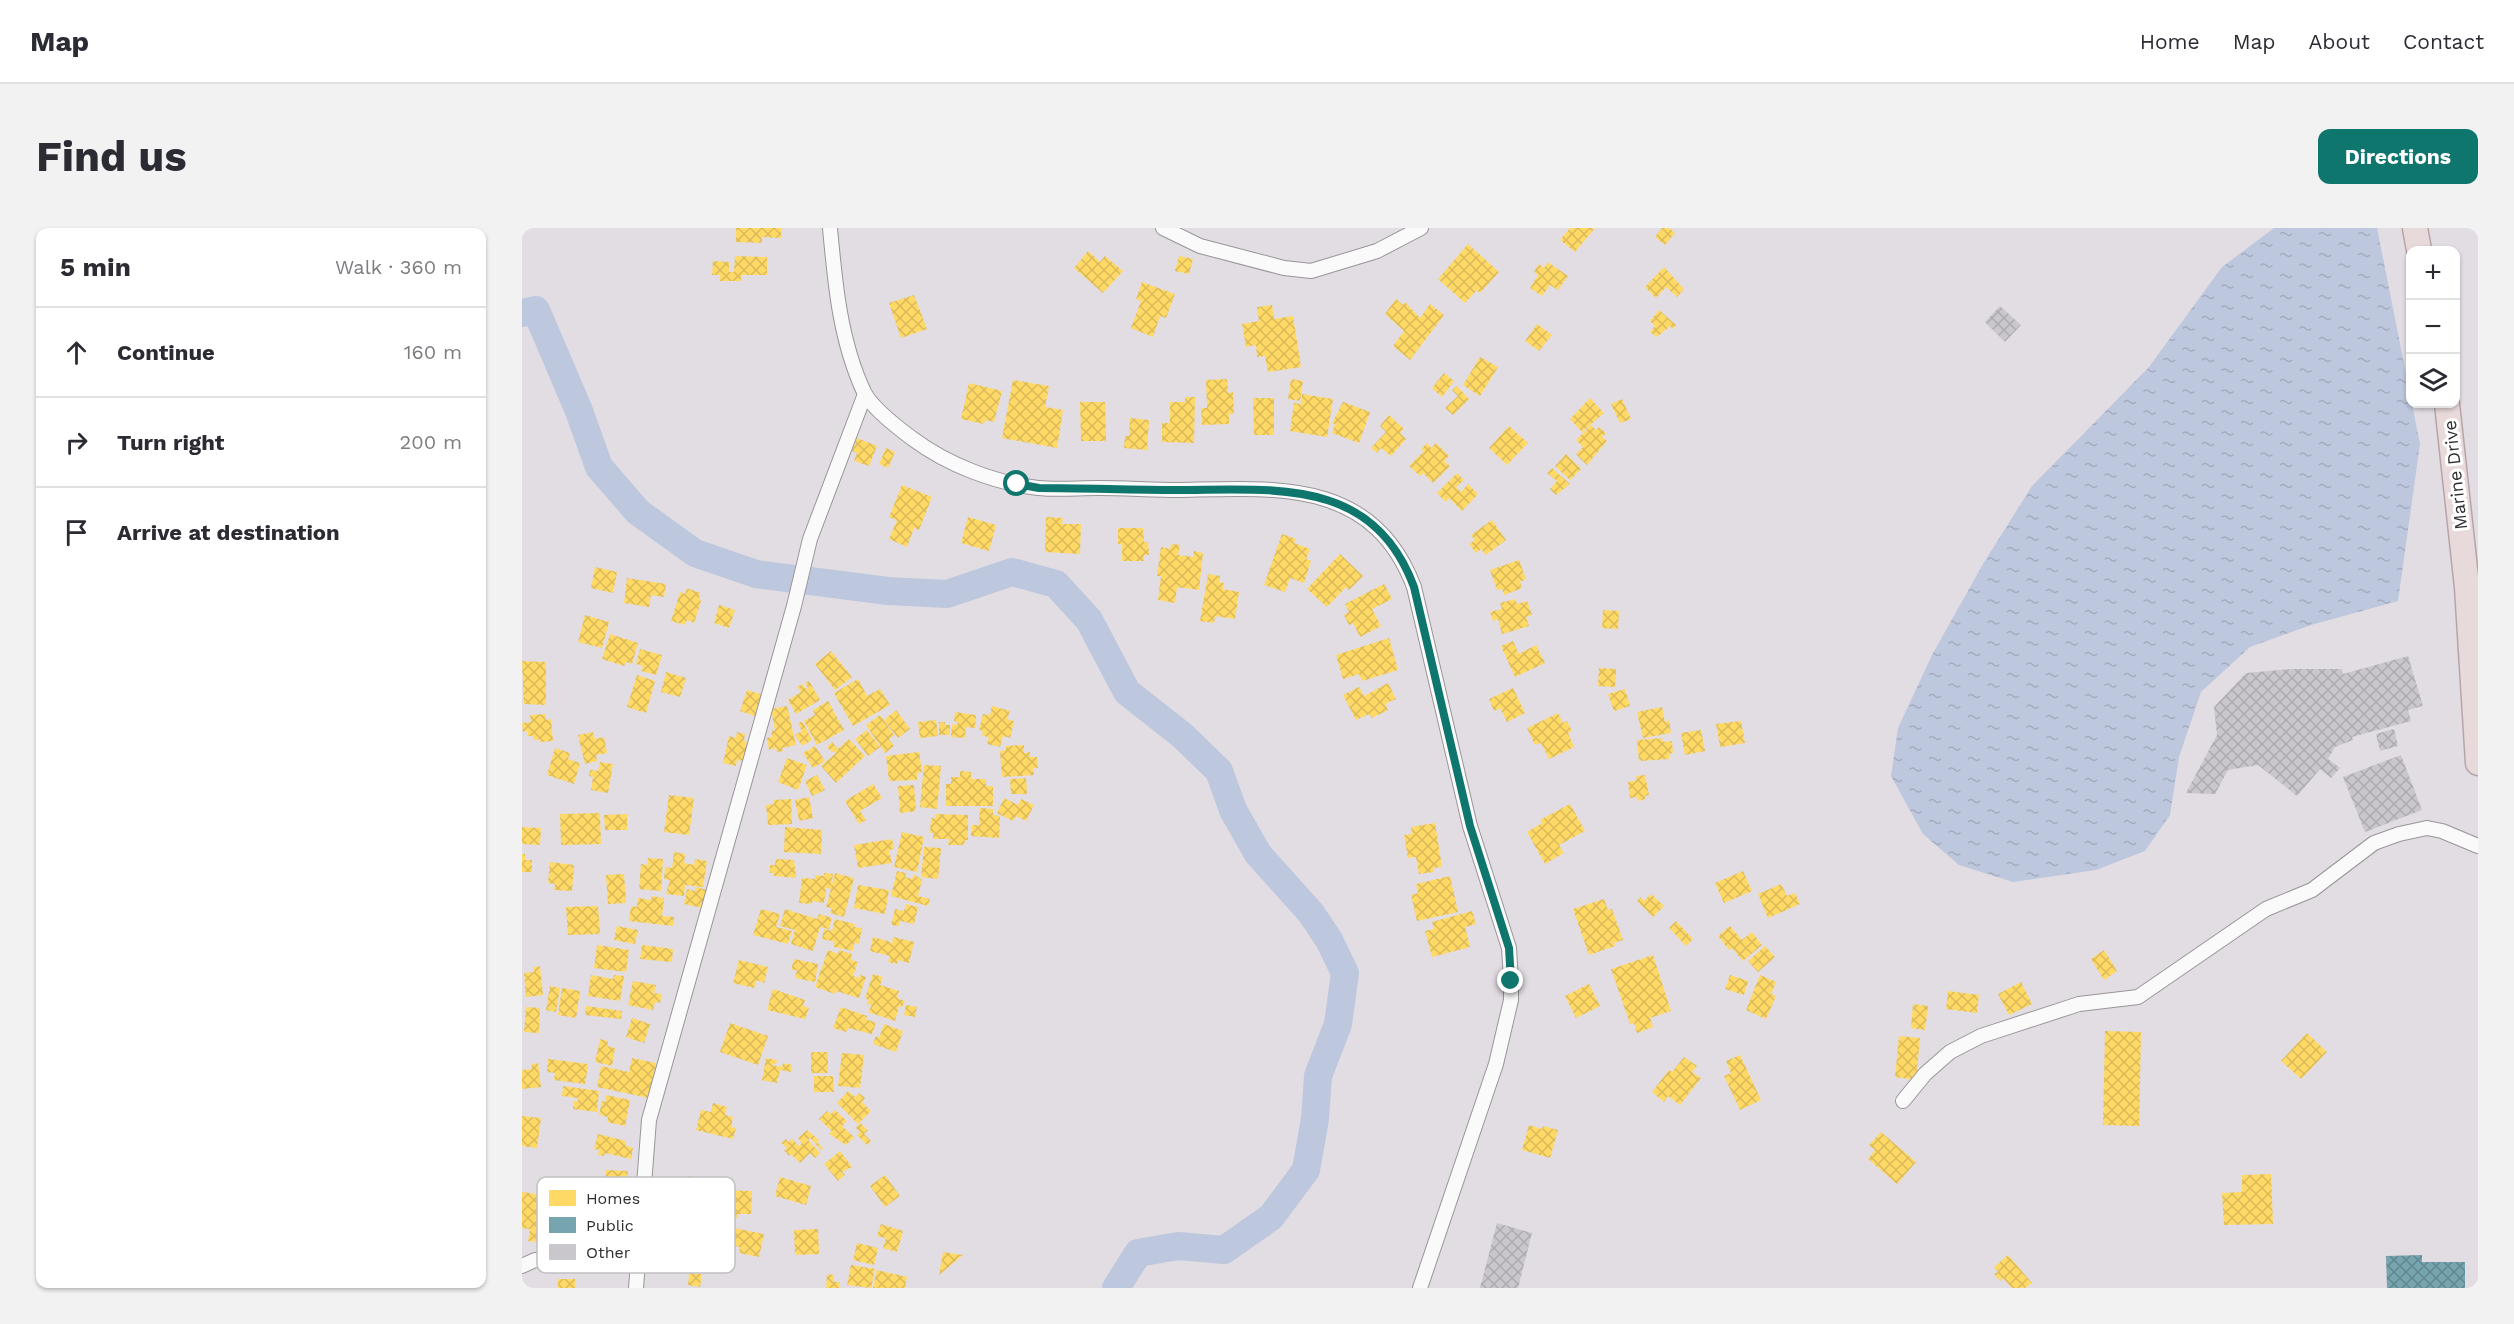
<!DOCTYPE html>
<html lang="en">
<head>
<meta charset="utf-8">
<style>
	body { margin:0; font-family:"Work Sans",sans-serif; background:#f2f2f3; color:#2b2b33 }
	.controls { position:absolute; right:18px; top:18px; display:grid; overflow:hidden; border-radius:12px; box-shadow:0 2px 4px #0004 }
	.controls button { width:54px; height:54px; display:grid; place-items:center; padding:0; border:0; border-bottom:2px solid #e1e1e2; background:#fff; color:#2b2b33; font:30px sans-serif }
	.stop { position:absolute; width:18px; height:18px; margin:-14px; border:4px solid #0f766e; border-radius:50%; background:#fff }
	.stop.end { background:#0f766e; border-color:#fff; box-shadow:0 2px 6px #0008 }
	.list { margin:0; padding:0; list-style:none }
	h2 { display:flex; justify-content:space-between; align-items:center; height:78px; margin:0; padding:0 24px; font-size:26px }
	h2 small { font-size:20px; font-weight:400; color:#7c7c81 }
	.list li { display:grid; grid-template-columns:39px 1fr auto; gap:18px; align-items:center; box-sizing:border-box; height:90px; padding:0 24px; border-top:2px solid #e1e1e2 }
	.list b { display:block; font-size:22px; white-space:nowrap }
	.list em { font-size:20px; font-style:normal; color:#7c7c81 }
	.icon { flex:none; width:33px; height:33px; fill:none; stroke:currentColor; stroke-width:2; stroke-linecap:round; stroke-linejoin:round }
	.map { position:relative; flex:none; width:1956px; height:1060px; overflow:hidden; border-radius:12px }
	header { display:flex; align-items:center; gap:36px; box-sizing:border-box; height:84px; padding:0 30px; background:#fff; border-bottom:2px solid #e1e1e2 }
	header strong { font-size:28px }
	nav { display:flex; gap:33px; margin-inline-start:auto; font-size:21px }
	.intro { display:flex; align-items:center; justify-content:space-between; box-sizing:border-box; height:144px; padding:0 36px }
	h1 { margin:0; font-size:42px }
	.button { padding:15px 27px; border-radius:12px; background:#0f766e; color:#fff; font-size:21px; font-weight:700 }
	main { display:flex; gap:36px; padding:0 36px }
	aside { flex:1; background:#fff; border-radius:12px; box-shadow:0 2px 4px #0004 }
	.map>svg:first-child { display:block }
	.water { fill:url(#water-ripples) }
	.homes { fill:url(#homes-cross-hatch) }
	.public { fill:url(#public-cross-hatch) }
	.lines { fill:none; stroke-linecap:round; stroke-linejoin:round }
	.river { stroke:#bdc7dd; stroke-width:28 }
	.building { fill:url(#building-cross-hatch) }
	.street-casing { stroke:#989599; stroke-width:16 }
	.highway-casing { stroke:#b7a4a8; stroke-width:27 }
	.street { stroke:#fbfafb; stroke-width:14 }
	.highway { stroke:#e8d9da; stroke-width:24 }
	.route { stroke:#0f766e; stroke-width:8 }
	.labels { text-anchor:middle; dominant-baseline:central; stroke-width:6; stroke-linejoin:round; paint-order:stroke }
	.street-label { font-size:18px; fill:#302e31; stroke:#fff }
	.key { fill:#fff; stroke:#c1c0c1; stroke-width:1.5 }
	.key-label { font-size:16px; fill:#302e31 }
</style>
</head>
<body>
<header>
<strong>Map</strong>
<nav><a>Home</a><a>Map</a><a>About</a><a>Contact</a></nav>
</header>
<div class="intro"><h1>Find us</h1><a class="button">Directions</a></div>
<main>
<aside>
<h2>5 min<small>Walk · 360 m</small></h2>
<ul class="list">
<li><svg class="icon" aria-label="ahead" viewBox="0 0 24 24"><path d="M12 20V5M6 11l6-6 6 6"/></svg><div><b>Continue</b></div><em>160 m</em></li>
<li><svg class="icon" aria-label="right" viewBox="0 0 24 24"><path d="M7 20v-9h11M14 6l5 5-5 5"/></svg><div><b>Turn right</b></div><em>200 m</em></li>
<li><svg class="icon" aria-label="arrive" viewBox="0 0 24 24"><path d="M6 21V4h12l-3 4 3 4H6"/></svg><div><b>Arrive at destination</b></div></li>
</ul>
</aside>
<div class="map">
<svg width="1956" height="1060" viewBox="0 0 1956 1060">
	<defs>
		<pattern id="water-ripples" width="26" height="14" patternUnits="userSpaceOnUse" patternTransform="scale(1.5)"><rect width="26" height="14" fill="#bdc7dd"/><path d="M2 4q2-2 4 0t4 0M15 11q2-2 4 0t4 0" fill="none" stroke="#a3abbe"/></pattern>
		<pattern id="homes-cross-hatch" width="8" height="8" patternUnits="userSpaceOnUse" patternTransform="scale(1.5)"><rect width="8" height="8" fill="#ffd966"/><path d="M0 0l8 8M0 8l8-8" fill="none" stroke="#dbbb59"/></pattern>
		<pattern id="public-cross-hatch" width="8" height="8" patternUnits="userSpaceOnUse" patternTransform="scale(1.5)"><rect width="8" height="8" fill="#76a5af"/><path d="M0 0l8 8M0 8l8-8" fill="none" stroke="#61878f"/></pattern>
		<pattern id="building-cross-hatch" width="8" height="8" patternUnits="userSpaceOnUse" patternTransform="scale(1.5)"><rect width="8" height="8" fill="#cac7cc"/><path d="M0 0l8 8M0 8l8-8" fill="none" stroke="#aeabb0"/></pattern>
	</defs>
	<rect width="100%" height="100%" fill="#e2dde3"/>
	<path class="water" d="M1752 0H1855L1898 216 1876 373 1789 397 1728 419 1679 464 1657 529 1648 587 1623 623 1574 642 1491 654 1437 637 1401 606 1369 548 1376 500 1410 427 1461 336 1510 258 1627 139 1700 39Z"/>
	<path class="homes" d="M214 0H259V10L240 9V15L214 14Z
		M1048 0H1073L1053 24 1038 12Z
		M1140 0H1147L1153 5 1143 17 1133 9Z
		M946 16 977 44 958 65 955 62 943 75 916 51Z
		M566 23 578 34 583 28 601 43 581 65 552 40Z
		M213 28 245 29V47H219V53H198V47H190L191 33 207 34V44H212Z
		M657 28 671 31 667 46 653 43Z
		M1026 34 1046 48 1036 62 1028 57 1020 68 1008 60 1016 47 1012 44 1017 36 1022 40Z
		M1142 39 1162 61 1155 69 1144 59 1134 70 1123 59Z
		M620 54 653 66 644 90 638 88 631 109 609 100 619 73 614 71Z
		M392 67 405 101 379 110 367 75Z
		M874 71 881 77 883 74 898 90 908 76 922 87 888 132 871 118 882 103 863 86Z
		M750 77 752 91 771 88 779 139 746 144 743 128 735 129 734 117 724 119 720 96 737 93 735 79Z
		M1137 82 1154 97 1151 101 1148 98 1135 109 1128 104 1133 98 1128 93Z
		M1015 96 1030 107 1017 123 1003 113Z
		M958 129 976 139 958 168 941 157Z
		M922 145 932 153 920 169 910 160Z
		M705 151 706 165 711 164 712 186H707V196L680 197 679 180H685L684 152Z
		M769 151 781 153 778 173 766 171Z
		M491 152 527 158 523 179 541 182 535 220 480 210Z
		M447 155 480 163 472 194 463 192 462 196 439 191Z
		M935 158 947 171 931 187 923 180 936 168 930 162Z
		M780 166 811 171 805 209 768 203 772 175 779 176Z
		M663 169H673L672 215 640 214V195H648V174H663Z
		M731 170H752V207H732Z
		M1068 170 1082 185 1060 204 1048 191Z
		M1100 171 1109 191 1098 195 1089 176Z
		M558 174H583L584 213H559Z
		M821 174 848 184 837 215 810 205 813 196 810 195Z
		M867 187 882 201 878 205 884 211 869 228 859 220 855 225 849 220 864 204 858 198Z
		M608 190 627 192 625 222 602 220 603 208H607Z
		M1069 197 1074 202 1077 199 1084 205 1080 209 1085 213 1065 237 1054 226 1061 219 1054 212Z
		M987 198 1006 215 985 237 967 220Z
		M335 210 355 218 347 238 332 233 335 225 330 223Z
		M905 215 909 220 914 215 927 228 922 233 928 238 911 255 901 245 898 248 887 238 902 223 899 221Z
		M364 220 373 224 366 240 357 236Z
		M1044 226 1059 241 1048 252 1033 238Z
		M1030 240 1048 256 1034 267 1028 261 1035 253 1025 245Z
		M935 245 942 252 934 259 939 264 946 256 956 266 940 283 927 270 924 274 915 265Z
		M380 257 410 269 397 302 392 300 385 319 367 311 375 292 367 289Z
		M446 289 474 297 467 323 439 315Z
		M524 289 541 290 540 296H559L558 326 523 324Z
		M970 292 984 312 964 327 959 321 954 325 947 316 953 312 949 307Z
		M596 300H621L622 314H626L627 327H622V333H600V316H596Z
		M760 306 774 311 772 315 788 321 784 331 789 333 782 355 768 350 763 364 742 357Z
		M649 316 658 317 656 327 671 329 672 323 681 325 677 362 655 359 653 375 636 372 639 348H635L639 319 648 321Z
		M818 326 841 348 827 362 824 359 805 379 785 361Z
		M997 332 1004 351 998 354 1000 360 982 367 980 361 975 362 968 342Z
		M73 339 95 344 91 365 69 360Z
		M686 346 698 348 697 354 702 355 701 361 717 364 713 391 693 388 692 395 678 393Z
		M105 350 144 356 142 369 129 367 127 379 102 375Z
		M862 356 870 371 850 381 859 398 838 409 831 395 827 397 822 387 827 384 823 376Z
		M165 360 178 365 177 370 179 373 172 395 165 392 163 397 149 393 158 364 163 366Z
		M993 371 995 376 1005 373 1010 387 1004 389 1007 398 980 406 976 391 971 393 968 384 980 381 978 375Z
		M197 377 213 382 207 400 192 395Z
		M1081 382 1097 383 1096 401 1080 400Z
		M63 387 87 394 80 420 56 414Z
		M88 406 116 415 110 436 104 434 102 438 80 431Z
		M867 410 876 442 840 453 837 446 821 451 814 427Z
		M991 413 997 426 1014 417 1023 435 993 449 979 418Z
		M118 421 140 427 134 447 119 443 121 438 114 436Z
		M309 423 330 449 313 462 293 436Z
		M0 433 24 434V477L2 476Z
		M1077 440 1094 441 1093 459 1076 458Z
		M144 444 164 450 158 469 139 464Z
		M115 447 133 453 124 485 105 479Z
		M336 451 345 468 358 461 368 477 331 498 312 465Z
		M287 453 298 472 274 486 266 472 279 464 275 459 280 456 284 461 286 460 283 455Z
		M866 455 874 471 863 476 866 482 850 490 847 486 834 492 821 467 837 459 842 468Z
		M991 460 1003 485 985 494 978 480 972 483 967 471Z
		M1103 461 1108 478 1092 483 1086 466Z
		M225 462 241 467 233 488 218 483Z
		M306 473 322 502 295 517 282 493 293 487 291 482Z
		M265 478 274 517 260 520 261 523 255 524 254 520 247 522 245 510 250 509 249 503 253 502 249 481Z
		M470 478 488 483 485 491 492 493 488 510 481 508 478 519 465 516 467 510 460 507 461 503 457 502 461 486 468 487Z
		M1140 479 1143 494 1147 493 1149 505 1121 510 1115 484Z
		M374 482 388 501 376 510 362 492Z
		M433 484 454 487 453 500 444 499 443 510 429 509 430 496 435 497 436 494 432 493Z
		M1036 485 1041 495 1045 493 1050 503 1046 505 1052 519 1027 531 1019 515 1013 517 1005 500Z
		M23 486 24 492 29 491 31 513 18 514V511L12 512 11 508H6V503L1 504 0 495 9 494 8 487Z
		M358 487 372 507 367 511 372 518 363 525 344 497Z
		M414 492 416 508 398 510 396 494Z
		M280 493 290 512 280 518 273 507 280 503 276 496Z
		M1219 493 1223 515 1198 519 1194 496Z
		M417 494H423V497H428V507H417Z
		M345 502 358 519 346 528 333 511Z
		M1179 502 1183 523 1163 527 1159 505Z
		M71 504 73 511 82 509 85 525 74 527 75 533 63 536 56 507Z
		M215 504 223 506 222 512 225 515 221 533 215 532 214 538 201 535 207 508 214 510Z
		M1140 510 1141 514 1150 513 1151 525 1147 526V531L1117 533 1115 512Z
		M327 511 343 528 314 555 299 538 314 525 312 523 310 524 305 519 310 514 316 521Z
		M502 517V525L508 524V529H515L516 540H511L512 547 480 549 478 523 484 522V518Z
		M293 518 303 533 291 540 281 525Z
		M33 520 48 525 46 531 58 535 52 556 25 547Z
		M397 524 400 544 395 545V552L367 553 364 528Z
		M265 530 285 537 276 562 256 554Z
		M78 534 91 536 86 565 69 562 71 549 67 548 68 542 76 543Z
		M402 537 419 538 415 581 398 579Z
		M438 543 449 544V551H464V558H471V578H424V556H429V549H438Z
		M295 547 303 562 290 568 283 553Z
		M1123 547 1127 567 1123 568V571L1116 573 1115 569 1108 570 1106 554 1115 552 1114 548Z
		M504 550 505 566H489L488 551Z
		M351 556 360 570 338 583 344 592 337 596 323 573Z
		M392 557 394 583 378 585 376 558Z
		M147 567 172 570 167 607 142 604Z
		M287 569 291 590 277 593 273 572Z
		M482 570 496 577 499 571 512 577 504 593 494 588 491 593 475 585Z
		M269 571 270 596 246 597 244 577 252 576V572Z
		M1048 576 1063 603 1037 617 1042 625 1023 636 1005 604 1020 595 1018 592Z
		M458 580 471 581V587L478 588 477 610 449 608 450 597H457Z
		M78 585 79 616 39 617 38 586Z
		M105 586V602H83L82 587Z
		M414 586 446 587V612H443L442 617H426L427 611H411V605H408L409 590H413Z
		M913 595 920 639 911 640 912 644 897 646 894 629 886 630 882 607 890 606 889 599Z
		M0 599 19 600 18 617 0 616Z
		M263 599 300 602 299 626 262 624Z
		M380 604 402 609 395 644 372 639Z
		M370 611 372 621 367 622 370 635 336 640 332 617Z
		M402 619 419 620 416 651 399 649Z
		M152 624 163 626 162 635 172 637 173 631 185 633 181 659 163 657 162 668 144 666 148 652 142 651 143 639 150 640Z
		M0 626H3V632H10V644H0Z
		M126 630 141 631 139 663 117 661 119 636 125 637Z
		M254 631 272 632 274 650 252 648V645H248V637H253Z
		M28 634 52 637 50 663 32 662 33 656 26 655Z
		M375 643 384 645 383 649 390 651 392 646 400 652 396 668 408 671 406 678 369 668Z
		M1221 643 1230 663 1202 675 1193 655Z
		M302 645 311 646 309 660 313 645 332 650 322 689 308 685 310 680 304 679 309 661 304 660 302 675 290 673V676L277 675 280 650 293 651V647L302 648Z
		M102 646 104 675 86 676 84 647Z
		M928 648 936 684 895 693 889 667 896 665 894 656Z
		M1259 656 1265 668 1273 665 1278 676 1246 690 1236 666Z
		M336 657 367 662 363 686 332 680Z
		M174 659 185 662 181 680 162 676 165 661 173 663Z
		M1129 666 1142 678 1131 689 1115 673 1119 669 1122 673Z
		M130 668 142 670 140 688 152 689 151 698 107 693 109 678 115 679 116 670 129 672Z
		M1082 671 1086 682 1090 681 1101 712 1092 715 1093 718 1067 727 1051 681Z
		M384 676 396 679 392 696 378 693 377 698 369 697 373 681 382 683Z
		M76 678 78 706 46 707 44 679Z
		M239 681 258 686 254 699 270 703 266 716 231 707Z
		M263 681 295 691 297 686 310 690 307 701 298 699 291 723 269 716 273 702 258 698Z
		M950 683 954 696 943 699 948 719 910 729 903 703 912 701 910 694Z
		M313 691 333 696 332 699 340 700 337 716 332 715 331 723 312 719 311 715 314 714 300 711 302 701 310 703Z
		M1154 693 1171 711 1164 718 1147 700Z
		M95 698 116 702 113 716 92 712Z
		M1208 698 1220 712 1230 704 1240 717 1221 733 1210 720 1207 722 1196 708Z
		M351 709 366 713 370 716 371 709 392 714 387 735 376 732 375 736 366 734 368 728 348 723Z
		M75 717 107 722 104 744 72 740Z
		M120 717 151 721 150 734 118 731Z
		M1243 718 1253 729 1236 744 1226 733Z
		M306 722 316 726 317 722 330 726 329 732 336 734 331 748 337 750 338 747 344 749 337 770 314 763 313 766 293 759Z
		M1582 722 1595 743 1582 752 1569 731Z
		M1131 727 1149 783 1128 790 1131 799 1115 805 1112 795 1108 796 1089 741Z
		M272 731 296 736 293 754 273 750 275 742H269Z
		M217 732 246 739 242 755 235 752 232 760 211 755Z
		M18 738 21 767 4 769 2 745 12 744V739Z
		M351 746 361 749 358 757 377 763 375 770 383 773 380 779 377 778 373 793 346 784 350 777 345 776 347 772 343 770Z
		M69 747 91 751 92 747 102 748 98 773 66 768Z
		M1208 747 1226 753 1222 767 1203 761Z
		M1238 747 1254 754 1249 766 1254 768 1244 791 1224 782Z
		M111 753 134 757 132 765 140 766 138 775 133 774 131 782 106 777Z
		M1499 754 1510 776 1487 787 1476 766Z
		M1067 756 1078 778 1054 790 1043 768Z
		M28 758 38 760 34 784 24 782Z
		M40 760 58 763 54 790 36 787Z
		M251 761 283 772 281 778 287 780 283 791 245 782Z
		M1426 763 1457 767 1455 785 1424 781Z
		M1391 776 1406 778 1403 802 1389 800Z
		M384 777 395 779 393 789 382 787Z
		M64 778 100 783 99 791 63 787Z
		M4 779 18 780 17 805 2 804Z
		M319 779 345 788 344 791 354 795 350 806 326 800 324 804 311 800Z
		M110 790 128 796 122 815 104 809Z
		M208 795 246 808 236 837 198 824Z
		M362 796 381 803 374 824 351 816 354 808 357 810Z
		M1583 803 1619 804 1617 898 1581 897Z
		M1785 805 1805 824 1779 851 1759 833Z
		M1377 808 1398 810 1394 852 1373 849Z
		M78 811 86 813 85 818 93 820 90 838 73 834Z
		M289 824H306V845H289Z
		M320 825 342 827 338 860 316 858Z
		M1218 827 1239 872 1218 882 1202 848 1209 845 1204 833Z
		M1162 829 1175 838 1170 844 1179 850 1158 877 1146 868 1142 874 1130 864 1147 842 1150 844Z
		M110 830 134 835 127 870 75 859 79 838 107 844Z
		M244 830 255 832 254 836 249 837 260 839 261 835 270 837 269 844 258 842 255 855 240 852Z
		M26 831 66 836 63 856 32 852 33 845 25 844Z
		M16 835 19 859 0 861V842L10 841V836Z
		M292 848H311L312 864H292Z
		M41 858 77 863 75 884 51 881 52 873H56V870L40 868Z
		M326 863 333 869 337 865 343 870 340 874 349 883 336 896 315 875Z
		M84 867 108 872 103 898 85 894 86 889 77 887 80 873 83 874Z
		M191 875 205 879 203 887 211 889 209 899 214 900 211 911 174 902 179 882 189 884Z
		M313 882 325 893 320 898 332 909 324 917 307 906 310 903 297 891 305 883 309 886Z
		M0 888 19 890 15 920 0 918Z
		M338 895 346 902 342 906 349 913 345 917 335 907 338 904 334 900Z
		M1007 897 1020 901 1021 898 1036 902 1028 930 1000 922Z
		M285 902 297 912 295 914 301 920 299 922 288 910 286 912 298 925 293 930 288 925 278 935 269 926 267 928 264 924 262 923 265 920 259 915 264 911 266 914 270 911 277 918 280 915 276 910Z
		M1359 904 1394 934 1375 956 1346 931 1353 922 1347 917Z
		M76 906 104 913 103 917 111 920 109 931 83 925 82 928 76 927 77 922 72 921Z
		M318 923 330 939 320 944 323 947 316 953 302 936Z
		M84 942 106 943 105 962 83 960Z
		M1749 946 1751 996 1702 997 1700 965 1720 964V947Z
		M363 947 378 968 363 979 348 958Z
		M166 948 180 950 177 970 168 969 169 964 162 963V967L155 966 157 954 165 955Z
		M258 949 289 958 284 977 253 968Z
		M191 962 230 963 229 986H216V990L196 989V979L204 980V971H191Z
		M0 964 21 967 16 1014 6 1013 8 1001 0 1000Z
		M359 996 381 1003 375 1024 361 1020 364 1010 355 1008Z
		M212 1000 242 1006 237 1029 217 1025 218 1019 209 1017Z
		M296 1001 297 1026 273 1027 272 1002Z
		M335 1015 356 1020 352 1037 331 1032Z
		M421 1024 441 1027 417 1047Z
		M1486 1027 1510 1055 1503 1060H1490L1481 1050 1478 1053 1472 1046 1476 1044 1472 1039Z
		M329 1037 353 1041 349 1060 325 1057Z
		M355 1042 385 1049 383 1060H351Z
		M167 1045 180 1046 178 1059 166 1057Z
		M305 1046 312 1047V1054H318L317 1060H304Z
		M36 1051H53V1060H36Z"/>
	<path class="public" d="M1900 1027V1034H1943V1060H1865L1864 1028Z"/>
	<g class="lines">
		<path class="river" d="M0 85 14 82 57 183 77 239 116 284 173 325 234 346 366 363 425 366 490 344 534 356 567 392 605 464 661 508 697 543 711 582 736 626 789 685 807 712 823 745 816 796 796 848 793 891 784 942 749 989 702 1022 656 1018 616 1025 594 1060"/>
	</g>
	<path class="building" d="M1478 78 1499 97 1483 114 1463 94Z
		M1886 428 1901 478 1886 482 1889 493 1830 509 1831 512 1813 519 1806 531 1818 540 1809 550 1798 541 1775 568 1736 537 1706 542 1693 566 1664 565 1695 507 1692 479 1724 445 1770 441H1820L1821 446Z
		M1872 501 1876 518 1858 523 1854 506Z
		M1879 527 1900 582 1843 604 1821 549Z
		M975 995 1010 1005 996 1060H958Z"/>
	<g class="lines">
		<defs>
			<path id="street" d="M308 0C313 55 318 113 342 164 350 180 376 200 391 211 426 237 473 255 516 260 536 262 556 260 576 260 603 260 630 262 657 262 753 260 851 250 892 359L948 598 987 720 989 753V772L974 836 898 1060
				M641 0 678 18 762 40 789 43 855 23 899 0
				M1381 873 1403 846 1428 824 1459 808 1557 776 1616 769 1744 681 1790 662 1852 615 1877 606 1905 600 1920 603 1956 618
				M0 1038 13 1032 115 1037
				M114 1060 127 892 272 378 288 311 343 166"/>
			<path id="highway" d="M1893 0 1897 22
				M1925 176 1945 359 1956 535"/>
		</defs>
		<use href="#street" class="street-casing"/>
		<use href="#highway" class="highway-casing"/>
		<use href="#street" class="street"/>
		<use href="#highway" class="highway"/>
	</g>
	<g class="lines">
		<path class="route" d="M495 256 517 260C563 260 609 262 654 262 751 262 851 248 892 359L948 598 987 720 989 753"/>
	</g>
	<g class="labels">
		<g class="street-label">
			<text transform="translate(1933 247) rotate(-96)">Marine Drive</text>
		</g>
	</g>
	<rect x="15" y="949" width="198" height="96" rx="9" class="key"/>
	<rect x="27" y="962" width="27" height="16" fill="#ffd966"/>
	<rect x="27" y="989" width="27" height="16" fill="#76a5af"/>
	<rect x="27" y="1016" width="27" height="16" fill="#cac7cc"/>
	<g class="key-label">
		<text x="64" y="976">Homes</text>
		<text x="64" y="1003">Public</text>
		<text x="64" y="1030">Other</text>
	</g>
</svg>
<div class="controls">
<button>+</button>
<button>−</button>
<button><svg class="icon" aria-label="layers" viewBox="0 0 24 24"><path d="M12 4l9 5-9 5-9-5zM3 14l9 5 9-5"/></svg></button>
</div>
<div class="stop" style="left:495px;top:256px"></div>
<div class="stop end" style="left:989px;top:753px"></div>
</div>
</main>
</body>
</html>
